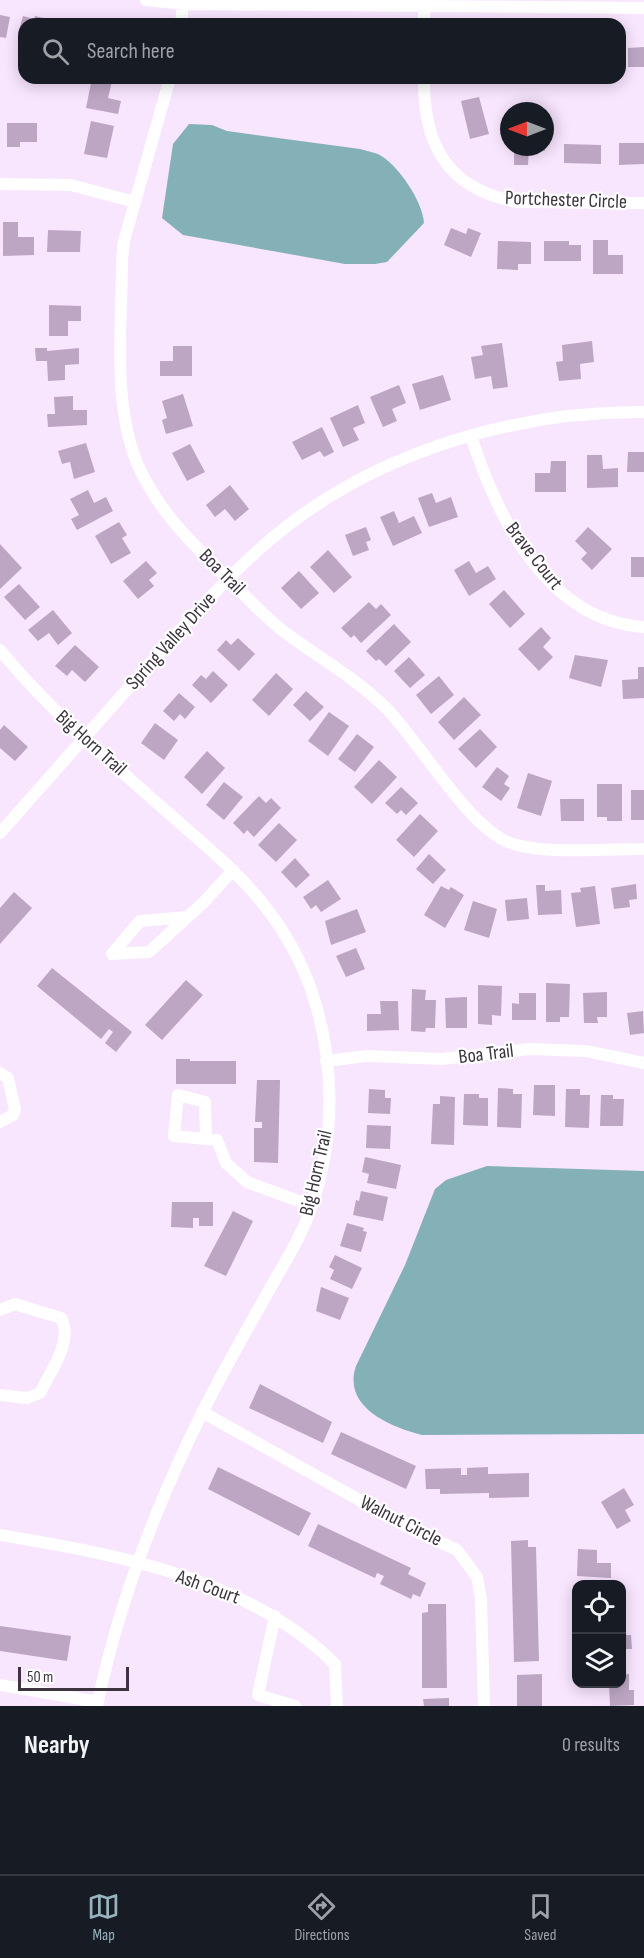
<!DOCTYPE html>
<html lang="en">
<head>
<meta charset="utf-8">
<style>
	body { margin:0; font-family:"Sofia Sans Condensed",sans-serif; background:#20242c; color:#f1f3f6 }
	.controls { position:absolute; right:18px; bottom:18px; display:grid; overflow:hidden; border-radius:12px; box-shadow:0 3px 15px #0003 }
	.controls button { width:54px; height:54px; display:grid; place-items:center; padding:0; border:0; border-bottom:2px solid #363941; background:#171b24; color:#f1f3f6; font:30px sans-serif }
	.compass { position:absolute; left:500px; top:102px; width:54px; height:54px; border-radius:50%; background:#171b24; box-shadow:0 3px 15px #0003; rotate:270deg }
	.scale { position:absolute; left:18px; bottom:15px; width:111px; box-sizing:border-box; padding-left:6px; border:3px solid #3d3440; border-top:0; font-size:16px; line-height:21px; white-space:nowrap; color:#3d3440; -webkit-text-stroke:4px #fff; paint-order:stroke }
	.list { margin:0; padding:0; list-style:none }
	h2 { display:flex; justify-content:space-between; align-items:center; height:78px; margin:0; padding:0 24px; font-size:26px }
	h2 small { font-size:20px; font-weight:400; color:#9ea1a6 }
	.icon { flex:none; width:33px; height:33px; fill:none; stroke:currentColor; stroke-width:2; stroke-linecap:round; stroke-linejoin:round }
	.map { position:relative; flex:none; width:644px; height:1706px; overflow:hidden }
	.search { position:absolute; background:#171b24; box-shadow:0 3px 15px #0003; left:18px; right:18px; top:18px; height:66px; display:flex; align-items:center; gap:15px; box-sizing:border-box; padding:0 21px; border-radius:18px; color:#9ea1a6; font-size:22px }
	.sheet { height:168px; background:#171b24 }
	nav { display:flex; justify-content:space-around; align-items:center; box-sizing:border-box; height:84px; border-top:2px solid #363941; background:#171b24; font-size:16px; color:#9ea1a6 }
	nav a { display:grid; justify-items:center; gap:3px }
	nav .on { color:#96b3bf }
	.map>svg:first-child { display:block }
	.water { fill:#84b1b7 }
	.building { fill:#bda6c4 }
	.lines { fill:none; stroke-linecap:round; stroke-linejoin:round }
	.minor { stroke:#fff; stroke-width:12 }
	.labels { text-anchor:middle; dominant-baseline:central; stroke-width:4.5; stroke-linejoin:round; paint-order:stroke }
	.street-label { font-size:20px; fill:#3d3440; stroke:#fff }
</style>
</head>
<body>
<div class="map">
<svg width="644" height="1706" viewBox="0 0 644 1706">
	<rect width="100%" height="100%" fill="#f8e5fe"/>
	<path class="water" d="M189 124 212 125 227 131 360 149C366 151 373 152 378 154 398 164 423 202 424 223L387 262 375 264H345L183 235 162 218 173 144Z
		M487 1166 644 1171V1434L422 1435C390 1427 342 1407 356 1366L405 1265 435 1189 446 1180Z"/>
	<path class="building" d="M0 15 10 17 6 38 0 37Z
		M23 16 34 19 35 16 60 22 24 24V35L18 34Z
		M644 47V67H628V48Z
		M92 78 112 81 108 98 121 101 118 114 86 108Z
		M479 97 489 134 470 139 461 101Z
		M91 121 114 126 107 158 84 154Z
		M7 123H37V142H20V147H7Z
		M619 143H644V164L619 165Z
		M564 144 601 145V164L564 163Z
		M514 147H545V151L529 150 528 165H514Z
		M3 222H18V237H34V255L3 256Z
		M451 228 466 234 468 228 481 233 471 257 444 245Z
		M48 230 81 231 80 252H47Z
		M593 240H608V255H623V274H593Z
		M498 241 531 242V264H518V270L497 269Z
		M544 241H569V245H581V261H544Z
		M49 305 81 306V321H68V336H49Z
		M592 341 594 362 580 364 581 379 559 381 556 362 563 361 562 345Z
		M502 343 508 387 493 389 491 376 475 379 471 357 483 355 481 346Z
		M173 346H192V376H160V361H173Z
		M35 348H47V351L79 348V364L65 365V380L48 381 47 361H36Z
		M443 375 451 400 420 410 412 384Z
		M399 385 406 403 392 409 397 421 383 427 370 397Z
		M183 394 193 426 166 434 162 420 167 418 162 401Z
		M73 396V410H87V425L48 427 47 414H55L54 397Z
		M358 405 365 423 353 428 359 440 343 447 330 418Z
		M322 427 334 452 324 457 320 451 302 460 292 442Z
		M86 443 95 472 74 479 70 462 62 464 58 451Z
		M190 444 205 472 187 481 172 453Z
		M628 452H644V472H627Z
		M587 455H602L603 469 618 468V487L587 488Z
		M551 461H566V492H535V473H550Z
		M230 485 249 509 235 521 225 509 215 517 206 505Z
		M88 490 94 503 106 497 113 511 77 530 71 519 79 515 70 499Z
		M432 493 436 503 451 497 458 517 429 527 418 498Z
		M394 511 399 523 414 516 422 533 393 546 380 517Z
		M119 522 127 535 122 538 131 553 111 564 95 536Z
		M366 527 371 540 366 542 369 550 353 556 345 535Z
		M588 527 612 549 592 570 581 559 587 553 575 541Z
		M0 544 22 568 0 589Z
		M328 550 352 577 334 593 310 567Z
		M631 557H644V577H631Z
		M146 561 157 573 149 580 154 586 138 599 123 581Z
		M469 561 476 573 488 566 496 579 469 596 454 570Z
		M299 571 319 593 301 609 281 588Z
		M19 584 40 607 25 620 4 597Z
		M504 590 525 614 510 628 489 604Z
		M369 602 376 609 381 604 391 615 361 643 354 635 351 638 341 628Z
		M53 610 72 633 58 645 49 633 38 641 28 630Z
		M394 624 411 642 386 666 379 659 376 661 366 651Z
		M541 627 551 638 543 647 553 657 539 671 518 649Z
		M238 638 255 654 239 671 217 650 226 640 231 645Z
		M75 645 99 667 85 682 72 670 67 676 55 666Z
		M575 655 608 660 601 687 569 678Z
		M409 657 425 675 410 688 394 671Z
		M638 667H644V698L623 699 622 680 638 679Z
		M213 671 228 685 211 703 192 685 201 675 206 679Z
		M276 673 293 689 269 716 252 700Z
		M439 676 454 695 431 714 416 695Z
		M306 691 324 707 310 721 293 705Z
		M179 693 195 707 185 719 180 714 174 721 163 711Z
		M464 697 481 715 454 740 438 722Z
		M329 712 349 726 328 756 308 741Z
		M155 723 178 740 164 760 141 743Z
		M4 725 28 747 15 761 0 748V730Z
		M480 729 497 747 476 768 458 749Z
		M357 734 374 747 355 772 338 759Z
		M207 751 225 768 202 794 184 777Z
		M379 760 397 777 372 804 354 787Z
		M497 767 509 776 504 784 510 788 501 801 482 787Z
		M528 773 552 781 541 816 517 808Z
		M224 782 243 797 224 820 206 805Z
		M597 784H622V821H607V817H597Z
		M401 787 418 803 406 815 401 810 397 814 385 803Z
		M631 790H644V820H631Z
		M259 796 266 803 271 798 281 808 254 837 247 830 244 834 233 823Z
		M560 799H584V821H561Z
		M420 814 438 831 414 857 396 840Z
		M279 823 297 840 276 862 258 845Z
		M429 854 446 870 433 884 416 869Z
		M295 858 310 875 296 888 281 872Z
		M328 880 341 899 321 912 316 905 311 909 303 897Z
		M636 884 637 899 629 900 630 907 614 909 611 888Z
		M536 885H545V891L561 890 562 914 538 915Z
		M441 886 449 890 451 887 464 895 445 928 424 915Z
		M595 886 600 924 576 927 571 893 581 892 580 888Z
		M14 892 32 908 0 944V908Z
		M527 898 529 919 507 921 505 900Z
		M473 901 497 909 489 938 464 930Z
		M357 909 366 932 331 945 325 921Z
		M356 948 365 969 346 977 336 956Z
		M52 968 132 1032 116 1052 105 1043 113 1032 109 1029 101 1039 37 986Z
		M186 980 203 995 162 1040 145 1025Z
		M546 983 570 984 569 1017H560V1022H546Z
		M478 985 502 986 501 1016 492 1015V1025L478 1024Z
		M412 989 426 990 425 1000H436L435 1028H426L425 1032 411 1031Z
		M607 992V1017H597L598 1023H584L583 993Z
		M519 993H536V1020H512V1003L519 1004Z
		M467 997V1028H446L445 998Z
		M380 1001H398L399 1030 367 1031V1014H381Z
		M643 1011 644 1033 630 1035 627 1013Z
		M176 1059H190V1061H236V1084H176Z
		M257 1080H280L278 1163 254 1162V1128H262V1122H255Z
		M534 1085H555V1116L533 1115Z
		M498 1088 513 1089V1094H522L521 1128 497 1127Z
		M369 1089 385 1090V1098H391L390 1114 368 1113Z
		M566 1089H580V1095H590L589 1128 565 1127Z
		M464 1094H479V1098H488V1126L463 1125Z
		M601 1095H613V1099H624L623 1126H600Z
		M440 1096 455 1097 454 1145 431 1144 433 1104H440Z
		M367 1125 391 1126 390 1149 366 1148Z
		M365 1157 401 1165 396 1189 367 1183 369 1174 362 1172Z
		M361 1191 388 1197 383 1221 353 1215 356 1200 359 1201Z
		M172 1202H213V1226H199V1218H193V1228L171 1227Z
		M233 1211 253 1221 226 1276 204 1266Z
		M347 1223 364 1228 363 1231 367 1232 361 1252 340 1246Z
		M335 1255 362 1268 352 1289 330 1279 334 1270 329 1267Z
		M321 1287 349 1298 340 1320 316 1311Z
		M260 1384 332 1422 323 1443 249 1408Z
		M341 1432 416 1466 406 1489 331 1454Z
		M218 1467 311 1513 299 1536 208 1489Z
		M488 1467V1474L529 1473V1497L489 1498V1493L440 1494V1489H426L425 1469 461 1468V1475H467V1468Z
		M624 1488 634 1505 625 1510 631 1521 617 1529 601 1502Z
		M318 1524 411 1568 408 1574 426 1583 420 1597 413 1594 411 1599 380 1584 384 1576 377 1573 375 1578 308 1546Z
		M528 1540V1547H536L539 1661 514 1662 511 1541Z
		M578 1549 597 1550V1563H611V1578L577 1576Z
		M428 1604H446L447 1688H422V1613L428 1612Z
		M0 1626 71 1636 67 1661 0 1651Z
		M622 1635H631L632 1649H622Z
		M542 1674V1706H517V1675Z
		M629 1674V1690H634V1705L610 1706 609 1684H622V1675Z
		M449 1698V1706H424L423 1699Z"/>
	<g class="lines">
		<path class="minor" d="M146 0 183 4 644 8
			M181 24 183 0
			M424 24V5
			M170 78 124 241 122 260C122 326 112 400 137 463 158 512 195 546 232 583 248 598 264 616 282 630 317 657 355 677 387 709 420 743 468 826 508 842 541 855 607 849 644 849
			M424 78C423 145 448 190 518 202L644 203
			M0 184 71 185 135 202
			M471 436C497 517 547 621 644 627
			M0 650C51 712 113 764 173 817 207 847 243 876 270 913 332 995 345 1112 311 1208 302 1235 286 1260 272 1285 248 1328 223 1371 201 1415 155 1508 118 1605 97 1706
			M0 833C49 778 98 722 147 667 193 616 236 565 291 523 390 448 522 411 644 412
			M112 954 149 952 204 902 233 870
			M112 954 140 921 188 917
			M326 1061 367 1056 442 1059 530 1049 586 1051 644 1063
			M0 1073 8 1078 15 1109 13 1115 0 1122
			M206 1139 205 1102 178 1095 174 1136 217 1140 226 1163 247 1182 312 1206
			M0 1310 15 1304 61 1318C74 1341 50 1372 40 1393L27 1398 0 1395
			M202 1412 413 1530 457 1550 477 1577 481 1599 484 1706
			M0 1535C118 1555 247 1577 335 1664L337 1706
			M275 1616 258 1695 295 1706
			M0 1685 98 1702"/>
	</g>
	<g class="labels">
		<g class="street-label">
			<text transform="translate(566 200) rotate(2)">Portchester Circle</text>
			<text transform="translate(534 556) rotate(52)">Brave Court</text>
			<text transform="translate(222 572) rotate(45)">Boa Trail</text>
			<text transform="translate(171 641) rotate(-48)">Spring Valley Drive</text>
			<text transform="translate(91 743) rotate(42)">Big Horn Trail</text>
			<text transform="translate(486 1054) rotate(-7)">Boa Trail</text>
			<text transform="translate(316 1173) rotate(-77)">Big Horn Trail</text>
			<text transform="translate(401 1521) rotate(27)">Walnut Circle</text>
			<text transform="translate(208 1587) rotate(20)">Ash Court</text>
		</g>
	</g>
</svg>
<div class="controls">
<button><svg class="icon" aria-label="locate" viewBox="0 0 24 24"><circle cx="12" cy="12" r="6"/><path d="M12 2v4M12 18v4M2 12h4M18 12h4"/></svg></button>
<button><svg class="icon" aria-label="layers" viewBox="0 0 24 24"><path d="M12 4l9 5-9 5-9-5zM3 14l9 5 9-5"/></svg></button>
</div>
<svg class="compass" viewBox="-18 -18 36 36"><path d="M0-13l5 13h-10z" fill="#e53935"/><path d="M0 13l5-13h-10z" fill="#9ea1a6"/></svg>
<div class="scale">50 m</div>
<div class="search"><svg class="icon" aria-label="search" viewBox="0 0 24 24"><circle cx="10" cy="10" r="6"/><path d="M15 15l6 6"/></svg>Search here</div>
</div>
<section class="sheet">
<h2>Nearby<small>0 results</small></h2>
<ul class="list">
</ul>
</section>
<nav>
<a class="on"><svg class="icon" aria-label="map" viewBox="0 0 24 24"><path d="M3 6l6-2 6 2 6-2v14l-6 2-6-2-6 2zM9 4v14M15 6v14"/></svg>Map</a>
<a><svg class="icon" aria-label="directions" viewBox="0 0 24 24"><path d="M12 3l9 9-9 9-9-9zM9 14v-3h6M13 9l2 2-2 2"/></svg>Directions</a>
<a><svg class="icon" aria-label="saved" viewBox="0 0 24 24"><path d="M7 4h10v16l-5-4-5 4z"/></svg>Saved</a>
</nav>
</body>
</html>
